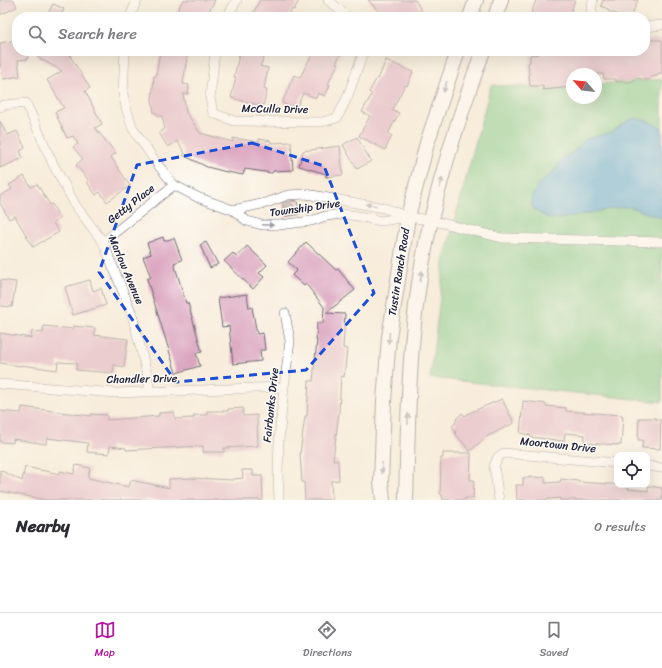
<!DOCTYPE html>
<html lang="en">
<head>
<meta charset="utf-8">
<style>
	body { margin:0; font-family:Sriracha,sans-serif; background:#f7f7f7; color:#2b2b33 }
	.controls { position:absolute; right:12px; bottom:12px; display:grid; overflow:hidden; border-radius:8px; box-shadow:0 4px 16px #0002 }
	.controls button { width:36px; height:36px; display:grid; place-items:center; padding:0; border:0; border-bottom:1px solid #e1e1e2; background:#fff; color:#2b2b33; font:20px sans-serif }
	.compass { position:absolute; left:566px; top:68px; width:36px; height:36px; border-radius:50%; background:#fff; box-shadow:0 4px 16px #0002; rotate:298deg }
	.list { margin:0; padding:0; list-style:none }
	h2 { display:flex; justify-content:space-between; align-items:center; height:52px; margin:0; padding:0 16px; font-size:17px }
	h2 small { font-size:13px; font-weight:400; color:#7c7c81 }
	.icon { flex:none; width:22px; height:22px; fill:none; stroke:currentColor; stroke-width:2; stroke-linecap:round; stroke-linejoin:round }
	.map { position:relative; flex:none; width:662px; height:500px; overflow:hidden }
	.search { position:absolute; background:#fff; box-shadow:0 4px 16px #0002; left:12px; right:12px; top:12px; height:44px; display:flex; align-items:center; gap:10px; box-sizing:border-box; padding:0 14px; border-radius:16px; color:#7c7c81; font-size:15px }
	.sheet { height:112px; background:#fff }
	nav { display:flex; justify-content:space-around; align-items:center; box-sizing:border-box; height:56px; border-top:1px solid #e1e1e2; background:#fff; font-size:11px; color:#7c7c81 }
	nav a { display:grid; justify-items:center; gap:2px }
	nav .on { color:#b5179e }
	.map>svg:first-child { display:block }
	.green { fill:#7dca89; stroke:#507662 }
	.water { fill:#5cabd6; stroke:#3f6688 }
	.building { fill:#dba5c0 }
	.lines { fill:none; stroke-linecap:round; stroke-linejoin:round }
	.street-tunnel { stroke:#cdc4bb; stroke-width:9; stroke-dasharray:9 4.5; stroke-linecap:butt }
	.street-casing { stroke:#6d6973; stroke-width:10 }
	.primary-casing { stroke:#6d6973; stroke-width:16 }
	.street { stroke:#fff; stroke-width:9 }
	.primary { stroke:#fff; stroke-width:14 }
	.oneway { fill:#9c9ca7 }
	.marked { fill:none; stroke:#1d4ed8; stroke-width:3; stroke-dasharray:8 5; stroke-linejoin:round }
	.labels { text-anchor:middle; dominant-baseline:central; stroke-width:3; stroke-linejoin:round; paint-order:stroke }
	.street-label { font-size:11px; fill:#22223b; stroke:#fdfcf7 }
</style>
</head>
<body>
<div class="map">
<svg width="662" height="500" viewBox="0 0 662 500">
	<rect width="100%" height="100%" fill="#fdfcf7"/>
	<filter id="ink" filterUnits="userSpaceOnUse"><feTurbulence type="fractalNoise" baseFrequency=".025" numOctaves="2"/><feDisplacementMap in="SourceGraphic" scale="8" xChannelSelector="R" yChannelSelector="G"/><feConvolveMatrix kernelMatrix="1 2 1 2 8 2 1 2 1" color-interpolation-filters="sRGB"/></filter>
	<filter id="wash" filterUnits="userSpaceOnUse"><feTurbulence type="fractalNoise" baseFrequency=".012" numOctaves="4" result="noise"/><feDisplacementMap in="SourceGraphic" scale="16" xChannelSelector="R" yChannelSelector="G"/><feGaussianBlur stdDeviation="0.9" result="paint"/><feColorMatrix in="noise" values="0 0 0 0 0 0 0 0 0 0 0 0 0 0 0 0 0 1.4 0 .05"/><feComposite in="paint" operator="in"/></filter>
	<g filter="url(#wash)">
		<rect width="100%" height="100%" fill="#f8ecdb"/>
		<path class="green" d="M662 79V402L430 378 445 256 491 85 541 88 572 86V98H596V84Z"/>
		<path class="water" d="M637 118 648 121 662 128V218L630 207 615 208 559 219 548 218 535 210 531 204 532 197 538 184 552 174 564 157 573 152 586 139 612 132 629 120Z"/>
		<g id="blocks">
			<path class="building" d="M0 0H14L17 7 0 15Z
				M183 0H215L206 17H174Z
				M260 0H299L294 10 292 9 288 17H251Z
				M368 0H415L425 17H384Z
				M536 0H575L569 17H530Z
				M603 0H638L631 17H625L608 11V9L601 6Z
				M53 4 64 9 60 17H46Z
				M17 40V51H27L28 59 18 60 20 76 3 79 0 62V43Z
				M653 40H662V73L657 74V76L652 77 648 80H645L639 78 630 82H616V79H604L603 74H572V87L543 90V86H530L528 63 530 62V55L539 54V52L549 51H645V41Z
				M40 51H73L70 56 90 88 85 91 102 124 95 128 116 153 111 157 130 186 107 202 100 192 96 195 87 182 89 181 76 165 83 159 73 147 78 144 73 136 67 138 60 123 55 112 64 108 47 80 62 71 37 57Z
				M160 51H188L183 84 189 85 188 94H183L186 112 200 133 233 142V138L259 142V139L271 141V143L291 142 293 170 273 171 272 173 245 169 243 175 227 172 207 167 183 155 185 153 177 141 168 147 159 133 165 129 162 116H158L157 113H154L152 100 154 76H156Z
				M240 51H267L260 66 268 68 264 89 267 90 263 106 231 98 236 77H234Z
				M314 51H342L336 63 338 64 328 84 330 85 325 96 318 93 316 98 303 93 296 109 282 103 294 75 300 77Z
				M386 60 413 72 407 86 405 85 392 110 399 113 388 134 392 136 385 150 359 136 370 116 362 112 372 94 369 92 377 78 378 79Z
				M0 121 7 135 17 131 25 148 20 151 23 158 0 168Z
				M357 137 371 161 357 169 343 145Z
				M340 146 343 175 326 177V174L299 166 303 151Z
				M24 176 31 187 37 184 50 205 52 204 60 219 53 223 59 232 33 247 15 216 9 219 0 203V196L12 189 9 185Z
				M289 201H297L299 214 285 216 283 203Z
				M163 237 164 241 174 238 182 260 174 263 186 303H188L202 352 196 353 200 366 176 373 147 279 151 277 143 257 151 254 147 243Z
				M206 242 218 264 210 268 200 245Z
				M306 242 336 270 338 269 355 290 326 313 345 314 343 348 347 349 344 377 341 376 339 412 333 460H338L339 480 331 481 332 500H305L304 482H302L300 454 305 416H307L309 381H313L317 340H316L317 323H323L324 307 306 284 304 286 292 275 297 270 288 262Z
				M247 246 267 265 259 273 264 277 253 289 224 261 233 253 237 257Z
				M0 280 16 282 12 307 0 306Z
				M90 280 93 291 101 288 106 305 73 315 65 287Z
				M247 294 249 308 252 307 257 334 263 333 265 350H260L261 361 233 364 229 326 222 327 218 298Z
				M44 326 73 329V326L95 328 94 335 128 339 124 367 114 365 113 373 76 370 77 363 58 362 57 370 21 365V366L0 363V333L31 338 32 331 43 333Z
				M502 399 514 423 486 437 470 451 455 433 456 432 452 426 456 423 455 422 457 420 456 419 462 413 465 416 469 413Z
				M523 401 546 404V406L566 408V411L622 415 621 417H623L621 445 584 443 585 435 565 433 564 441 530 437V435L520 433Z
				M22 407 91 416V414L107 415V420L159 416V413L174 412 175 419 194 418V415H207V411H228V409L243 408V416L257 415 258 446 224 448V452H203V446L126 450V448L110 446 109 454 87 452 88 443 47 438 46 444 13 439V443L0 442V411L21 413Z
				M639 418H656V420H661L660 449 642 448 643 440H638Z
				M443 453H471L470 480H474L473 498H465V500H443V498L442 497V494H440L441 458H443Z
				M76 465 90 468 88 478 129 487 131 480 169 488V479L191 478 233 480V479L243 478 242 470H253V476H262L263 500H46L0 491V470L22 481 25 467 60 474V471L74 474Z
				M537 477 538 478 545 477V483L560 482 561 479 578 481V482L624 485V487H629L628 489 648 491V486L662 488V500H560V498L542 500H517L516 485H523V478Z"/>
		</g>
	</g>
	<g filter="url(#ink)">
		<use href="#blocks" fill-opacity="0" stroke="#6d6973" stroke-width="1"/>
		<g class="lines">
			<path class="street-tunnel" d="M283 205 297 202"/>
			<defs>
				<path id="street" d="M328 0 348 17
					M593 0 591 10 594 17
					M130 17 137 0
					M227 17 237 0
					M645 27 662 25
					M125 51 123 94 127 111 133 129 155 161 174 185 197 197 233 210 247 221 262 225H279L311 221 326 216 342 214 358 216 381 221 406 217
					M215 51 210 98 213 113 234 121 322 122 337 118 347 98 364 51
					M0 107 4 105 26 103 53 164 76 206 103 242 132 314 147 374 150 392
					M233 210 266 203 288 195 306 194 384 208 408 217 430 220 502 238 662 242
					M103 242 174 185
					M0 384 116 393 284 387
					M647 466 662 468
					M279 500 278 474 279 440 284 387 290 341 285 313
					M499 500 494 466 498 457 504 453 617 463"/>
				<path id="primary" d="M470 17 476 0
					M495 17 501 0
					M383 500 381 482 384 401 389 337 408 217 427 143 458 51
					M406 500C408 435 408 370 416 306 426 219 453 133 483 51"/>
			</defs>
			<use href="#street" class="street-casing"/>
			<use href="#primary" class="primary-casing"/>
			<use href="#street" class="street"/>
			<use href="#primary" class="primary"/>
		</g>
		<defs><path id="oneway-solid" d="M-6-.8H1V-3.2L6.5 0L1 3.2V.8H-6Z"/></defs>
		<g class="oneway">
			<use href="#oneway-solid" transform="translate(445 87) rotate(108)"/>
			<use href="#oneway-solid" transform="translate(441 183) rotate(-74)"/>
			<use href="#oneway-solid" transform="translate(371 205) rotate(-171)"/>
			<use href="#oneway-solid" transform="translate(268 225) rotate(3)"/>
			<use href="#oneway-solid" transform="translate(421 276) rotate(-80)"/>
			<use href="#oneway-solid" transform="translate(389 338) rotate(96)"/>
			<use href="#oneway-solid" transform="translate(408 419) rotate(-88)"/>
			<use href="#oneway-solid" transform="translate(382 468) rotate(92)"/>
		</g>
	</g>
	<path d="M0 0H662V500H0ZM252 143 324 166 374 293 306 370 176 382 99 272 137 165Z" fill="#f8ecdb" fill-opacity=".55" fill-rule="evenodd"/>
	<path class="marked" d="M252 143 324 166 374 293 306 370 176 382 99 272 137 165Z"/>
	<g class="labels">
		<g class="street-label">
			<text transform="translate(275 109) rotate(1)">McCulla Drive</text>
			<text transform="translate(131 204) rotate(-38)">Getty Place</text>
			<text transform="translate(305 208) rotate(-8)">Township Drive</text>
			<text transform="translate(126 270) rotate(67)">Marlow Avenue</text>
			<text transform="translate(399 272) rotate(-81)">Tustin Ranch Road</text>
			<text transform="translate(142 379) rotate(-1)">Chandler Drive</text>
			<text transform="translate(271 405) rotate(-84)">Fairbanks Drive</text>
			<text transform="translate(558 445) rotate(6)">Moortown Drive</text>
		</g>
	</g>
</svg>
<div class="controls">
<button><svg class="icon" aria-label="locate" viewBox="0 0 24 24"><circle cx="12" cy="12" r="6"/><path d="M12 2v4M12 18v4M2 12h4M18 12h4"/></svg></button>
</div>
<svg class="compass" viewBox="-18 -18 36 36"><path d="M0-13l5 13h-10z" fill="#e53935"/><path d="M0 13l5-13h-10z" fill="#7c7c81"/></svg>
<div class="search"><svg class="icon" aria-label="search" viewBox="0 0 24 24"><circle cx="10" cy="10" r="6"/><path d="M15 15l6 6"/></svg>Search here</div>
</div>
<section class="sheet">
<h2>Nearby<small>0 results</small></h2>
<ul class="list">
</ul>
</section>
<nav>
<a class="on"><svg class="icon" aria-label="map" viewBox="0 0 24 24"><path d="M3 6l6-2 6 2 6-2v14l-6 2-6-2-6 2zM9 4v14M15 6v14"/></svg>Map</a>
<a><svg class="icon" aria-label="directions" viewBox="0 0 24 24"><path d="M12 3l9 9-9 9-9-9zM9 14v-3h6M13 9l2 2-2 2"/></svg>Directions</a>
<a><svg class="icon" aria-label="saved" viewBox="0 0 24 24"><path d="M7 4h10v16l-5-4-5 4z"/></svg>Saved</a>
</nav>
</body>
</html>
